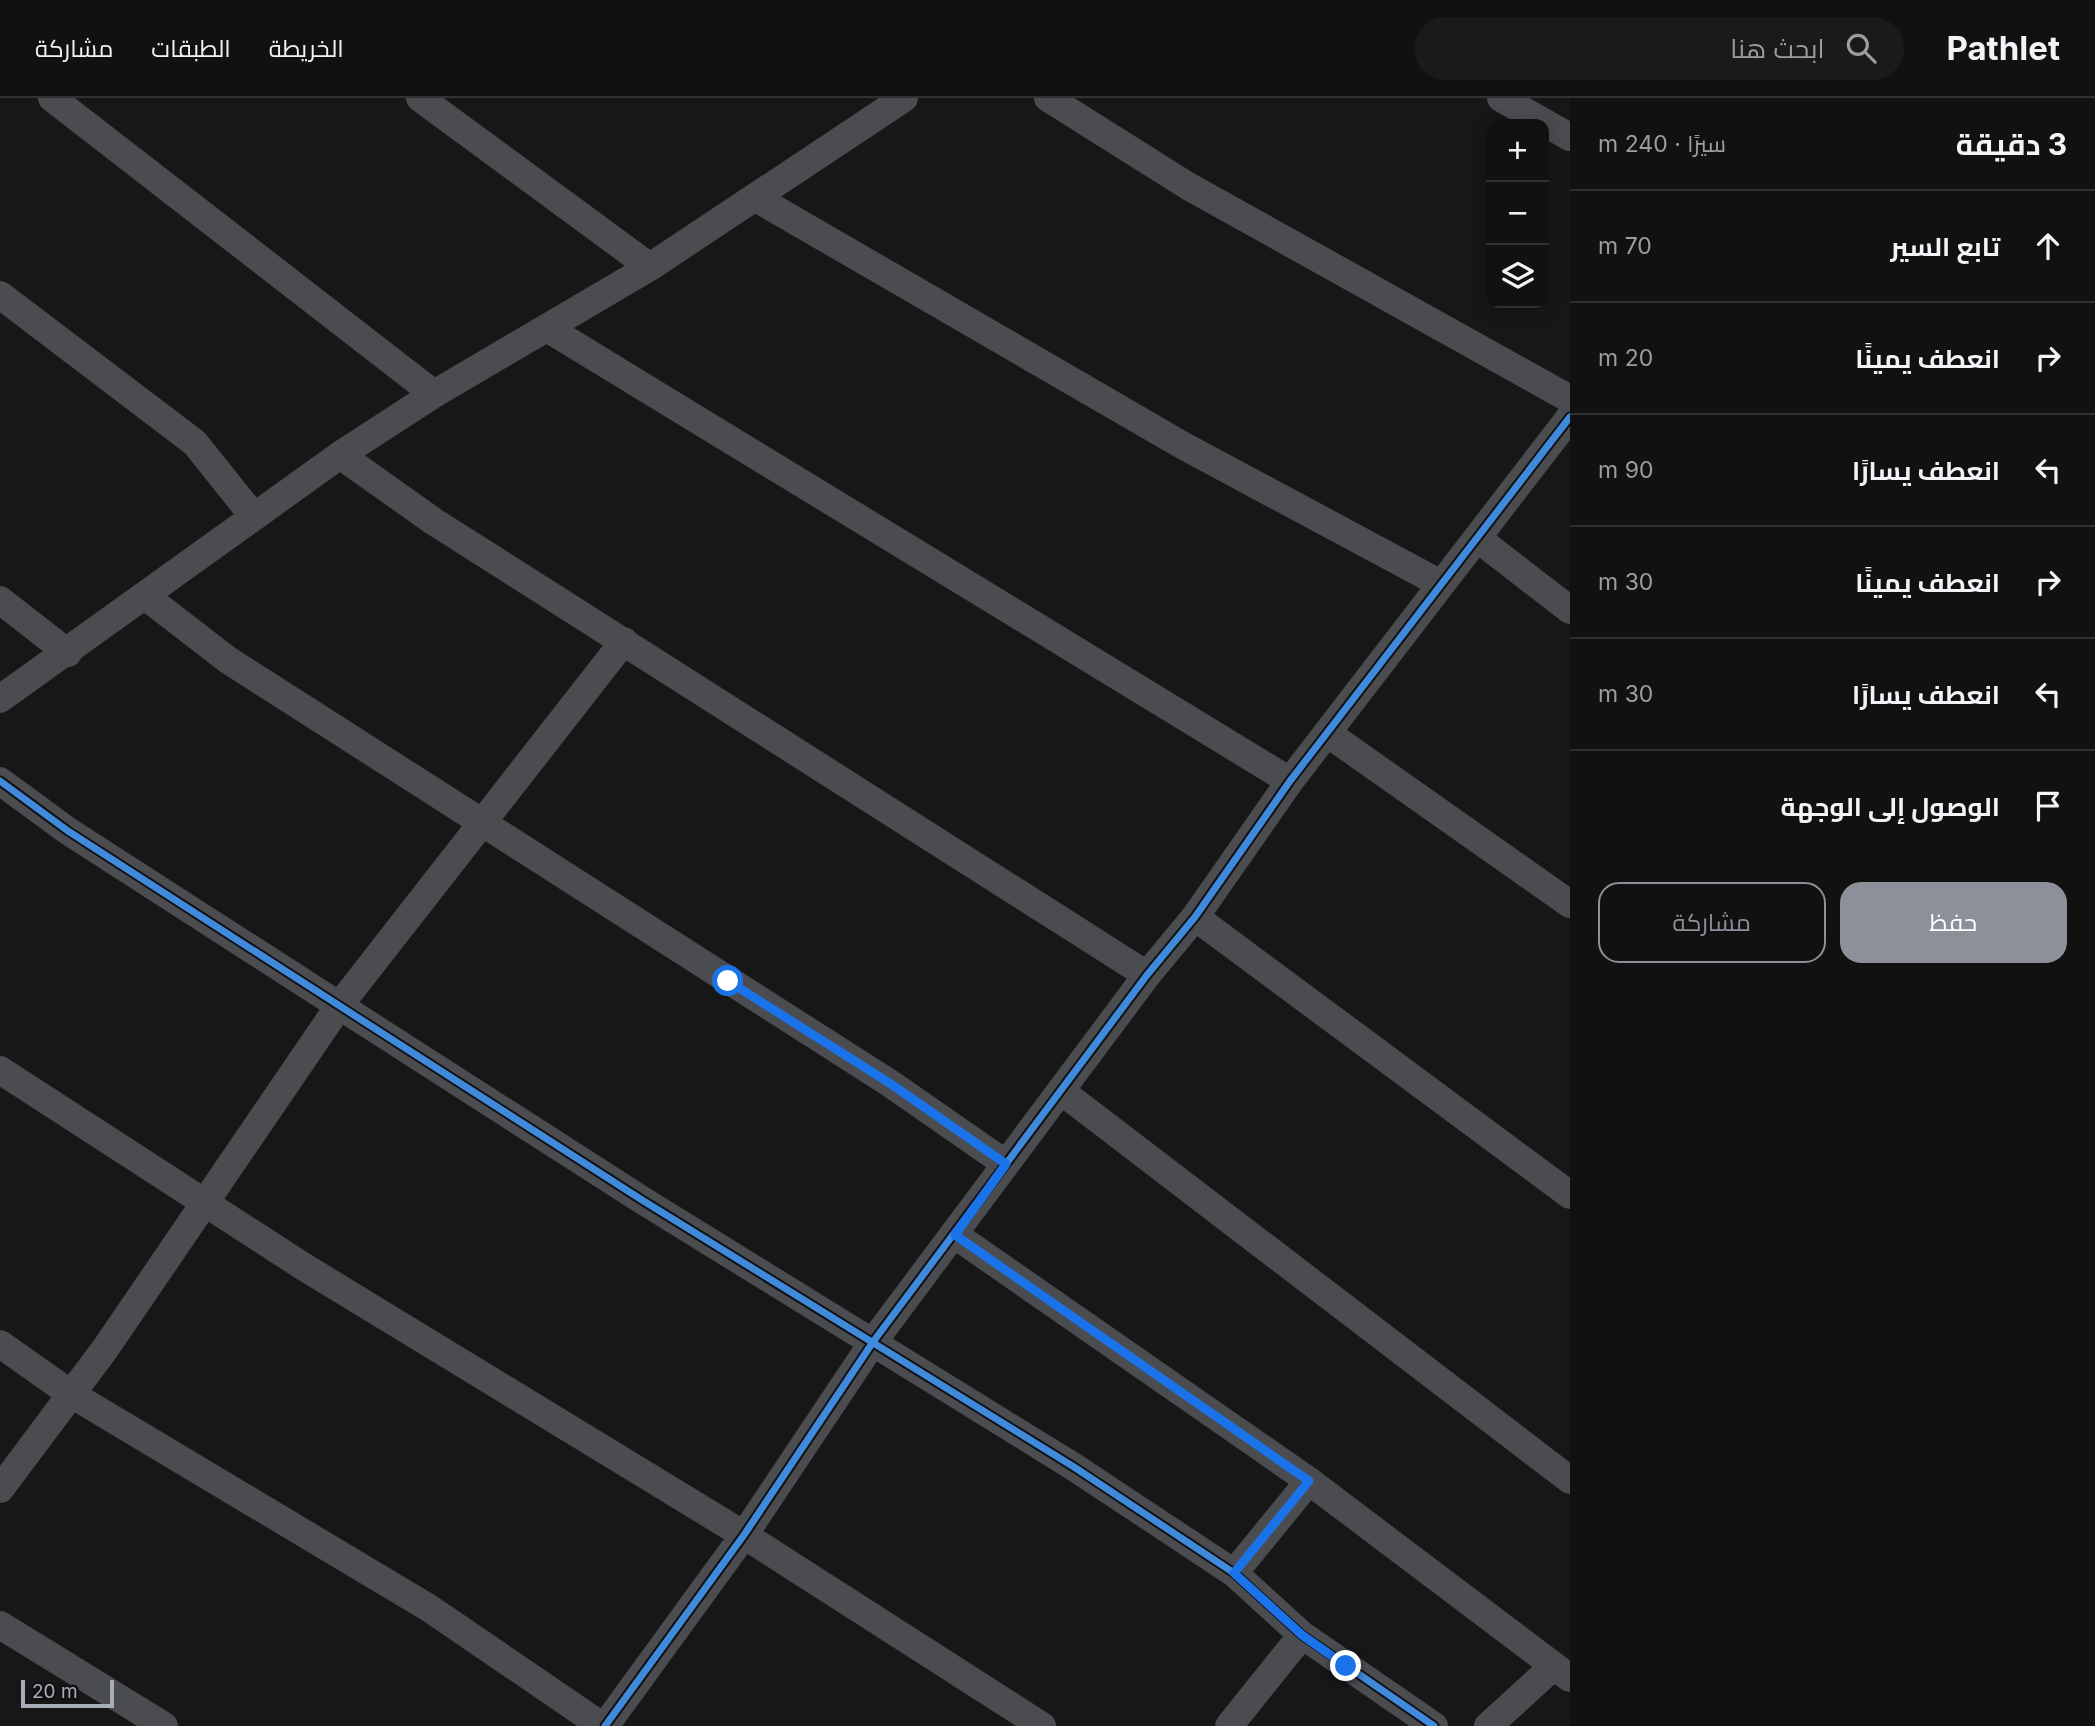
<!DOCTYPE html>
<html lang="ar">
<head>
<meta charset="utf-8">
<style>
	body { margin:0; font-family:Inter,Cairo,sans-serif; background:#1a1a1a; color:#f1f3f6; direction:rtl }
	.controls { position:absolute; right:21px; top:21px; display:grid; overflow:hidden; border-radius:14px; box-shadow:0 4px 18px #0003 }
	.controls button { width:63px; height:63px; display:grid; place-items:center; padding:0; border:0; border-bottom:2px solid #303131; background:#111; color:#f1f3f6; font:35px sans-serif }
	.scale { position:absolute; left:21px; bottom:18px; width:93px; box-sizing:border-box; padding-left:7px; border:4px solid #a8adb8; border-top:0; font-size:19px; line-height:24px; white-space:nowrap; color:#a8adb8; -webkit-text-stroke:5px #111113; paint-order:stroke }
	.stop { position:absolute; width:21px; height:21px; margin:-16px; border:5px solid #1a73e8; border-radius:50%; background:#fff }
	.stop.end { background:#1a73e8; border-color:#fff; box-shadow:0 2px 7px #0008 }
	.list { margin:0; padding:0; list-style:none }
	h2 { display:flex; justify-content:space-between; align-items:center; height:91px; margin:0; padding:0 28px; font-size:30px }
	h2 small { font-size:23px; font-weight:400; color:#9c9d9f }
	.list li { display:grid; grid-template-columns:46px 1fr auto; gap:21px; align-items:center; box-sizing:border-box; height:112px; padding:0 28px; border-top:2px solid #303131 }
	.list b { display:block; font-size:26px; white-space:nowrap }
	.list em { font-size:23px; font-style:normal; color:#9c9d9f }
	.actions { display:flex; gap:14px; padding:21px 28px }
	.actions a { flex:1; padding:16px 0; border:2px solid #8c9099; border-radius:21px; text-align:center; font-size:24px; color:#8c9099 }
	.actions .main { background:#8c9099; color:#fff }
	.icon { flex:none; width:38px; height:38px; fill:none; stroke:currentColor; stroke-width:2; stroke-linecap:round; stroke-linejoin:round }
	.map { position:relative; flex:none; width:1570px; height:1628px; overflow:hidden; direction:ltr }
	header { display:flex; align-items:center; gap:42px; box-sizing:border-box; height:98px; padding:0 35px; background:#111; border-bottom:2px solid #303131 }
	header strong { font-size:33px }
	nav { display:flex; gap:38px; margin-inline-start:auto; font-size:24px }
	.search { width:490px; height:63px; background:#1a1a1a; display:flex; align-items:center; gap:18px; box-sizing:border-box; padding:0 24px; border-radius:38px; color:#9c9d9f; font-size:26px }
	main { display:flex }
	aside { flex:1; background:#111 }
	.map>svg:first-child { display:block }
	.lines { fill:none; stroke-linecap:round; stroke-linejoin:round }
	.minor { stroke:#4b4c50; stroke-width:28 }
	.cycleway-casing { stroke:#111113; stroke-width:11 }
	.cycleway { stroke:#408adc; stroke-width:7 }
	.route { stroke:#1a73e8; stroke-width:9 }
</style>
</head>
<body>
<header>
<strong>Pathlet</strong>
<div class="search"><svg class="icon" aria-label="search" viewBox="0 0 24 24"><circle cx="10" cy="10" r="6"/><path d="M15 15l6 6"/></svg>ابحث هنا</div>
<nav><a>الخريطة</a><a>الطبقات</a><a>مشاركة</a></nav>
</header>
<main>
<aside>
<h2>3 دقيقة<small>سيرًا · 240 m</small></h2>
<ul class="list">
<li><svg class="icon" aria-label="ahead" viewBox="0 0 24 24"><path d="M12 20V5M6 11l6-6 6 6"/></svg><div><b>تابع السير</b></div><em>70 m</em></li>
<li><svg class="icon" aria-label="right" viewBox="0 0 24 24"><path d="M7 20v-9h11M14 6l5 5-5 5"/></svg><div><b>انعطف يمينًا</b></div><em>20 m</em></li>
<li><svg class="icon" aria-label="left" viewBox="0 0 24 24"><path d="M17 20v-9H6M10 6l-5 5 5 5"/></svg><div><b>انعطف يسارًا</b></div><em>90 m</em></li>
<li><svg class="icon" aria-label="right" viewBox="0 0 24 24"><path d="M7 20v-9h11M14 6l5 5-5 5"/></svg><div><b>انعطف يمينًا</b></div><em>30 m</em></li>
<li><svg class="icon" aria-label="left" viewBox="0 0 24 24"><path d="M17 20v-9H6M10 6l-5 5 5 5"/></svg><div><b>انعطف يسارًا</b></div><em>30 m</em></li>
<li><svg class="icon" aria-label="arrive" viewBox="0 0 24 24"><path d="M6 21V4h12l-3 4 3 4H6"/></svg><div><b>الوصول إلى الوجهة</b></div></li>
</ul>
<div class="actions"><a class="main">حفظ</a><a>مشاركة</a></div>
</aside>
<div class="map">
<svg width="1570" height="1628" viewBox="0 0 1570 1628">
	<rect width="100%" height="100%" fill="#171717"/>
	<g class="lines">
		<path class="minor" d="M52 0 434 296
			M420 0 650 169
			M1048 0 1188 88 1570 301
			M1501 0 1570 39
			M756 100 1182 347 1441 486
			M0 197 195 345 254 419
			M547 230 1290 683
			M340 357 433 423 1147 877
			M1477 440 1570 512
			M145 498 228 562 891 986 1006 1066
			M0 502 68 555
			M0 601 340 357 434 296 650 169 904 0
			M1327 635 1570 806
			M0 683 68 733 360 921 642 1102 1074 1369 1234 1475 1302 1537 1434 1628
			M1195 819 1570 1097
			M0 972 301 1167 744 1437 1042 1628
			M1061 993 1570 1382
			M955 1137 1309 1383 1570 1580
			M0 1246 71 1296 429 1510 602 1628
			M0 1391 105 1251 339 908 624 543
			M1234 1475 1309 1383
			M0 1527 164 1628
			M605 1628 744 1437 873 1244 1147 877 1195 819 1290 683 1570 319
			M1229 1628 1302 1537
			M1488 1628 1554 1568"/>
		<defs>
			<path id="cycleway" d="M0 683 68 733 360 921 642 1102 1074 1369 1234 1475 1302 1537 1434 1628
				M605 1628 744 1437 873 1244 1147 877 1195 819 1290 683 1570 319"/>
		</defs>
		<use href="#cycleway" class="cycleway-casing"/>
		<use href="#cycleway" class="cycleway"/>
	</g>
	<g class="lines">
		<path class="route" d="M728 883 891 986 1006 1066 955 1137 1309 1383 1234 1475 1302 1537 1346 1568"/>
	</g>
</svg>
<div class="controls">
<button>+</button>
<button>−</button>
<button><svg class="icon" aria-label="layers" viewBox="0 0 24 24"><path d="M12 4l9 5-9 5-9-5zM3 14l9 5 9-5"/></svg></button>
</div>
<div class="scale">20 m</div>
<div class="stop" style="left:728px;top:883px"></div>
<div class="stop end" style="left:1346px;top:1568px"></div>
</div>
</main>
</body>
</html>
